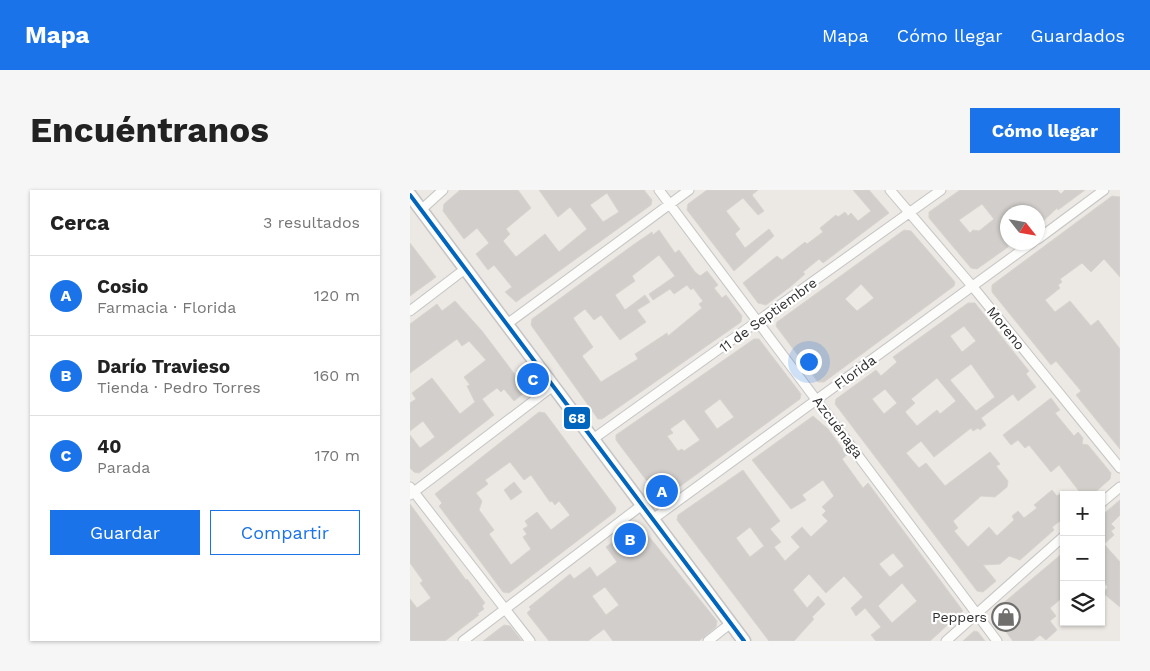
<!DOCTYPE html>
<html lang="es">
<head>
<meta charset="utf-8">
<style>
	body { margin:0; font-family:"Work Sans",sans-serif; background:#f6f6f6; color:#222 }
	.controls { position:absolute; right:15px; bottom:15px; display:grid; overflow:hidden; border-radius:0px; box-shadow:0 1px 4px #0004 }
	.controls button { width:45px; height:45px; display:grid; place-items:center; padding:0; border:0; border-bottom:1px solid #e0e0e0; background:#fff; color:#222; font:25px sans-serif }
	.compass { position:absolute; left:590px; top:15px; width:45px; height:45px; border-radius:50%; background:#fff; box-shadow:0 1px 4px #0004; rotate:121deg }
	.you { position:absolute; left:398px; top:171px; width:18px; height:18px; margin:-12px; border:4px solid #fff; border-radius:50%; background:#1a73e8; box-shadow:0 0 0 8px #1a73e833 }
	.badge { display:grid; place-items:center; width:32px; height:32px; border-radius:50%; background:#1a73e8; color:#fff; font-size:16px; font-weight:700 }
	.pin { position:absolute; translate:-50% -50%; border:2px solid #fff; box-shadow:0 1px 5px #0006 }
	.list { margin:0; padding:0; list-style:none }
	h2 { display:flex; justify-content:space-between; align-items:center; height:65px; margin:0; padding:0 20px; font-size:21px }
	h2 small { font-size:16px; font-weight:400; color:#767676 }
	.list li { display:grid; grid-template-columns:32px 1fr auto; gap:15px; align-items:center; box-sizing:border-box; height:80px; padding:0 20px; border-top:1px solid #e0e0e0 }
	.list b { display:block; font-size:19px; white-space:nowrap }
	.list p { margin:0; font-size:16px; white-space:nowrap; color:#767676 }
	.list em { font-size:16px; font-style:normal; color:#767676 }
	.actions { display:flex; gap:10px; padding:15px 20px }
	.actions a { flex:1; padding:11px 0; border:1px solid #1a73e8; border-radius:0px; text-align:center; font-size:18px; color:#1a73e8 }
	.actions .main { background:#1a73e8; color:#fff }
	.icon { flex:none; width:28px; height:28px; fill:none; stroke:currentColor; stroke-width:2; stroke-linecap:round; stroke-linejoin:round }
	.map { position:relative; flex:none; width:710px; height:451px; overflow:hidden; border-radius:0px }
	header { display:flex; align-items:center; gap:30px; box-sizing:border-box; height:70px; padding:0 25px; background:#1a73e8; color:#fff }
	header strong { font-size:24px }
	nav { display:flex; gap:28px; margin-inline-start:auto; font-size:18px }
	.intro { display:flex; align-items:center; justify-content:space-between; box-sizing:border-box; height:120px; padding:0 30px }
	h1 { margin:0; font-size:35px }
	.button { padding:12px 22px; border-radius:0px; background:#1a73e8; color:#fff; font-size:18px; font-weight:700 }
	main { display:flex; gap:30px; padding:0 30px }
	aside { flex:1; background:#fff; border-radius:0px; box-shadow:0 1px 4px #0004 }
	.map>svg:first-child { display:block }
	.building { fill:#d1cecb; stroke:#d7d4d0; fill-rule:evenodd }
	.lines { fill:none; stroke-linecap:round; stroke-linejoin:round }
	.minor-casing { stroke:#c5c4c5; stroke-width:11 }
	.secondary-casing { stroke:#c5c4c5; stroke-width:15 }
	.minor { stroke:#fcfcfb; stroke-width:9 }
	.secondary { stroke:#fcfcfb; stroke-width:12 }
	.bus-1-casing { stroke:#fff; stroke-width:8 }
	.bus-1 { stroke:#0065bd; stroke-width:4 }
	.labels { text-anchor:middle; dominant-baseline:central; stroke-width:4.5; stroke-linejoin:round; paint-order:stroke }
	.street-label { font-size:14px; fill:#2e2e2e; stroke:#fff }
	.poi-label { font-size:14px; fill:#2e2e2e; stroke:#fff; text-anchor:end }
	.line-badge { stroke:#fff; stroke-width:2 }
	.badge-label { font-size:14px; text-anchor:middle; font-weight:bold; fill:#fff }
</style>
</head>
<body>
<header>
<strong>Mapa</strong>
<nav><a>Mapa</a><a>Cómo llegar</a><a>Guardados</a></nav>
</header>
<div class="intro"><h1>Encuéntranos</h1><a class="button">Cómo llegar</a></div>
<main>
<aside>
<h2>Cerca<small>3 resultados</small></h2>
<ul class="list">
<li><span class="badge">A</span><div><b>Cosio</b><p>Farmacia · Florida</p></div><em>120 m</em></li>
<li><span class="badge">B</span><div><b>Darío Travieso</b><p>Tienda · Pedro Torres</p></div><em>160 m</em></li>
<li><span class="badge">C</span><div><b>40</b><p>Parada</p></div><em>170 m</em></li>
</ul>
<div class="actions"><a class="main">Guardar</a><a>Compartir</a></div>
</aside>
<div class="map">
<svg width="710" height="451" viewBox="0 0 710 451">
	<rect width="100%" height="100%" fill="#ece8e4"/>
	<path class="building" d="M50 0H108L121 18 96 39 100 44 93 51 106 67 135 44 149 62 177 39 160 17 148 27 129 0H234L242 10 241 15 106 112 95 102 102 97 84 75 78 80 66 64 79 53 67 38 54 49 33 21 34 14ZM197 3 209 22 193 32 180 15Z
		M297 0H348L342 5 354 21 348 25 333 8 316 21 330 39 325 44 335 58 359 39 364 46 324 81 277 20 278 14Z
		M443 0H459L479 23 413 73 409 69 393 82 395 84 380 97 356 115 348 113 333 93 367 66 372 70 395 52 397 54 413 42 410 38 426 25 428 27 435 22 438 26 441 23 448 31 461 21Z
		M550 0H647L651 4 655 0H675L648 20 647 18 628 36V22H598V57L567 79 561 78 519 28V22ZM572 14 584 29 569 41 563 40 560 43 549 30Z
		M702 6 710 7V87L694 69 681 82 672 73 650 89 652 92 648 95 650 98 635 110 645 122 660 111 681 136 688 130 710 159V259L666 205 671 201 646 171 641 175 582 102V95Z
		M249 40 265 63 269 60 285 82 290 86 297 81 308 95 304 98 312 108 316 105 332 126 331 132 192 229H188L121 135 122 129 223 55 242 42 243 45ZM249 65 265 86 239 104 243 110 260 99 264 104 277 95 281 100 283 98 293 111 289 114 292 118 258 146 257 143 225 164 228 169 191 192 172 166 183 157 163 128 175 119 184 130 191 125 210 150 236 132 227 120 240 112 235 105 215 120 205 105 225 91 222 86Z
		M494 40 501 41 545 92 544 96 414 192H408L366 136 367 132ZM451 94 464 108 447 121 435 109Z
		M0 53 26 87 0 106Z
		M45 111 72 141 109 190 114 203 104 211 94 199 91 202 87 198 72 209 84 225 9 283 4 282 0 278V245L10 258 25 247 13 231 0 241V213L6 209 2 203 22 188 50 224 65 212 57 196 60 195 54 187 76 170 59 151 52 156 47 149 0 183V134L27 114 32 121Z
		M558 113H565L598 155 619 181 616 184 626 197 608 211 603 204 571 228 576 235 570 240 568 238 563 241 561 238 524 267 511 251 496 263 509 278 516 273 535 296 580 262 590 274 586 276 598 291 597 297 585 307 571 306 543 331 548 338 544 341 558 357 579 337 587 346 604 330 602 326 608 321 614 328 627 318 624 315 642 300 647 306 654 301V328L642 337 644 340 610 370 599 366 590 374 573 375 586 391 573 402 567 401 425 214 426 209 466 180 471 186 487 172 483 167ZM554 136 566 151 552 162 540 146ZM561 174 585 207 566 221 540 190ZM527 188 546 211 530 224 527 220 507 236 495 222 505 213 501 209ZM475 199 487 213 474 224 462 209Z
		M344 149H349L391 204 390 209 254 308 249 307 206 250V245ZM310 209 324 227 307 239 294 221ZM274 229 290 250 274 261 272 259 268 261 257 246 263 243 260 239Z
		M641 208 650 220 645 223 664 246 668 242 673 248 672 254 678 255 701 283 700 289 682 305H672L649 275 641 282 619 255 615 258 608 250 601 255 593 245Z
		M129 222 135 223 206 318 205 322 99 403 93 402 29 316 32 313 25 304ZM100 272 114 290 121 285 140 312 142 311 145 315 149 311 160 325 141 340 127 322 115 331 118 336 113 339 117 344 113 347 121 359 101 375 79 344 84 340 69 320 72 311 66 303 78 294 75 290Z
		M403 226 418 239 437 265 432 269 453 298 458 293 553 421 520 451H466L461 445 471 437 455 418 446 426 441 418 453 407 434 386 416 403 399 384 383 400 397 418 408 406 415 414 402 427 404 429 384 451H359L267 330 268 325 333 280 370 331 360 339 371 352 364 357 375 371 390 357 381 347 392 337 401 347 418 331 412 325 416 321 412 317 424 306 413 290 392 305 396 310 381 319 342 270ZM340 337 354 356 340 367 326 348ZM483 363 494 376 480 387 469 374ZM492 393 507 411 482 433 468 416Z
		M104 292 112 302 101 310 94 300Z
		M710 310V325L701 334 705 338 701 341 704 345 694 354 710 372V417L693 403 698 397 691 389V326Z
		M0 314 56 390 57 389 75 413 72 416 74 419 67 424 69 425 35 451H0V409L7 418 21 408 10 393 13 391 0 373Z
		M228 333 307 431 306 437 289 451H203L194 439 178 451H139L117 423 121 419 119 417 160 384 164 389 180 377 187 387 207 372 196 357ZM195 397 209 415 196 425 182 406Z
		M654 362V406L640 418 646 426 640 431 647 440 636 450 630 445 623 451H603L584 426 585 420Z
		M94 435 100 436 112 451H73Z
		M564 441 568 442 575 451H553Z"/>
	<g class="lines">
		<defs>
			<path id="minor" d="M249 0 587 451
				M480 0 563 97 710 278
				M11 20 33 0
				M628 49 694 0
				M0 121 55 79
				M97 134 279 0
				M183 249 531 0
				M0 297 120 451
				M0 305 143 196
				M691 313 710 297
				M243 329 623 52
				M53 451 232 315
				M298 451 321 433
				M536 451 654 346"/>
			<path id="secondary" d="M0 5 334 451"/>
		</defs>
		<use href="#minor" class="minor-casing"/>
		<use href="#secondary" class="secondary-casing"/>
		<use href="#minor" class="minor"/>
		<use href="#secondary" class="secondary"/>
		<defs>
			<path id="bus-1" d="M0 5 334 451"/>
		</defs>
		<use href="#bus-1" class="bus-1-casing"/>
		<use href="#bus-1" class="bus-1"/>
	</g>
	<defs>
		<symbol id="shop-ring" viewBox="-11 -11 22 22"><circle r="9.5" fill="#fff" stroke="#706f6e" stroke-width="1.5"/><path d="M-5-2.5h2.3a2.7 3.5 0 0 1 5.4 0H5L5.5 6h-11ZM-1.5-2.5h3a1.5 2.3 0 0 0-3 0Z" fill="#706f6e"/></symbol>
	</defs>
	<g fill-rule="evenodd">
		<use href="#shop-ring" x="580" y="411" width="32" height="32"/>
	</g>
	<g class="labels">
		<g class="street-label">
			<text transform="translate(358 125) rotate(-36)">11 de Septiembre</text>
			<text transform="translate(596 138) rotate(51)">Moreno</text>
			<text transform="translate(445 182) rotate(-36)">Florida</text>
			<text transform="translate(428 237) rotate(53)">Azcuénaga</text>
		</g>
		<g class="poi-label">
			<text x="577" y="427">Peppers</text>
		</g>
	</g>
	<rect class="line-badge" x="153" y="216" width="28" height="24" rx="5" fill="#0065bd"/>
	<g class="badge-label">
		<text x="167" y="233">68</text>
	</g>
</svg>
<div class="controls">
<button>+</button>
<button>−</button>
<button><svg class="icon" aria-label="layers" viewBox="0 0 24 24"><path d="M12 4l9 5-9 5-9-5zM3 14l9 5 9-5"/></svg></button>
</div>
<svg class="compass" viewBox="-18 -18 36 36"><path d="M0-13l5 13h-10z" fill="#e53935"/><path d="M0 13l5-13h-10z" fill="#767676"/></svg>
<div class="you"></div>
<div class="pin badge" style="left:252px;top:301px">A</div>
<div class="pin badge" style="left:220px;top:349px">B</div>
<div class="pin badge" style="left:123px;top:189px">C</div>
</div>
</main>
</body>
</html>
